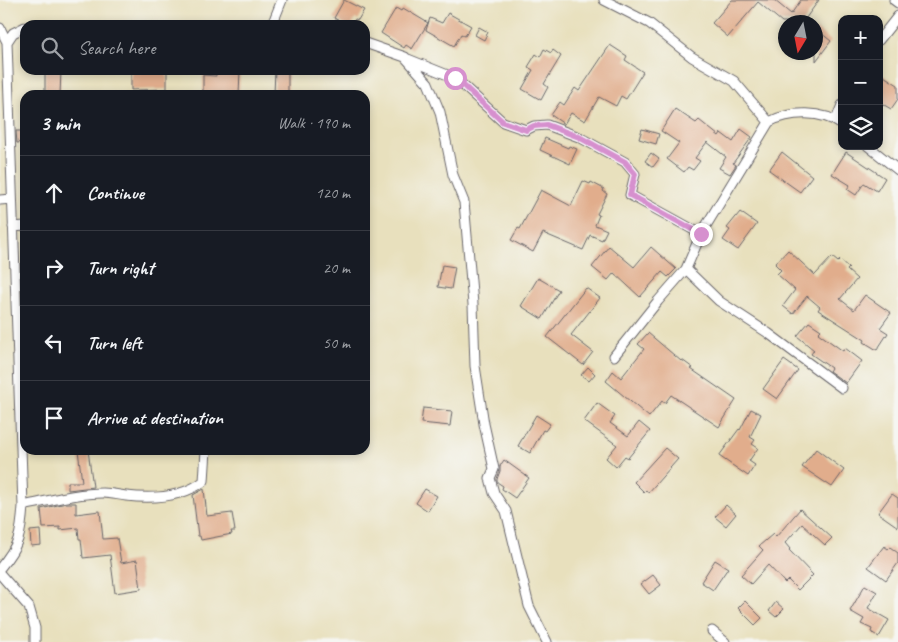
<!DOCTYPE html>
<html lang="en">
<head>
<meta charset="utf-8">
<style>
	body { margin:0; font-family:Caveat,sans-serif; background:#242831; color:#f1f3f6 }
	.controls { position:absolute; right:15px; top:15px; display:grid; overflow:hidden; border-radius:10px; box-shadow:0 2px 8px #0003 }
	.controls button { width:45px; height:45px; display:grid; place-items:center; padding:0; border:0; border-bottom:1px solid #363941; background:#171b24; color:#f1f3f6; font:25px sans-serif }
	.compass { position:absolute; left:778px; top:15px; width:45px; height:45px; border-radius:50%; background:#171b24; box-shadow:0 2px 8px #0003; rotate:190deg }
	.stop { position:absolute; width:15px; height:15px; margin:-11px; border:4px solid #d690ce; border-radius:50%; background:#fff }
	.stop.end { background:#d690ce; border-color:#fff; box-shadow:0 1px 5px #0008 }
	.list { margin:0; padding:0; list-style:none }
	h2 { display:flex; justify-content:space-between; align-items:center; height:65px; margin:0; padding:0 20px; font-size:21px }
	h2 small { font-size:16px; font-weight:400; color:#9ea1a6 }
	.list li { display:grid; grid-template-columns:32px 1fr auto; gap:15px; align-items:center; box-sizing:border-box; height:75px; padding:0 20px; border-top:1px solid #363941 }
	.list b { display:block; font-size:19px; white-space:nowrap }
	.list em { font-size:16px; font-style:normal; color:#9ea1a6 }
	.icon { flex:none; width:28px; height:28px; fill:none; stroke:currentColor; stroke-width:2; stroke-linecap:round; stroke-linejoin:round }
	.map { position:relative; flex:none; width:898px; height:642px; overflow:hidden }
	.search { position:absolute; background:#171b24; box-shadow:0 2px 8px #0003; left:20px; top:20px; width:350px; height:55px; display:flex; align-items:center; gap:12px; box-sizing:border-box; padding:0 18px; border-radius:15px; color:#9ea1a6; font-size:19px }
	.panel { position:absolute; background:#171b24; box-shadow:0 2px 8px #0003; left:20px; top:90px; width:350px; height:365px; border-radius:15px }
	.map>svg:first-child { display:block }
	.building { fill:#e1ad8c }
	.lines { fill:none; stroke-linecap:round; stroke-linejoin:round }
	.street-casing { stroke:#676468; stroke-width:11 }
	.street { stroke:#fff; stroke-width:9 }
	.route { stroke:#d690ce; stroke-width:6 }
</style>
</head>
<body>
<div class="map">
<svg width="898" height="642" viewBox="0 0 898 642">
	<rect width="100%" height="100%" fill="#f6f6f2"/>
	<filter id="ink" filterUnits="userSpaceOnUse"><feTurbulence type="fractalNoise" baseFrequency=".02" numOctaves="2"/><feDisplacementMap in="SourceGraphic" scale="10" xChannelSelector="R" yChannelSelector="G"/><feConvolveMatrix kernelMatrix="1 2 1 2 8 2 1 2 1" color-interpolation-filters="sRGB"/></filter>
	<filter id="wash" filterUnits="userSpaceOnUse"><feTurbulence type="fractalNoise" baseFrequency=".0096" numOctaves="4" result="noise"/><feDisplacementMap in="SourceGraphic" scale="20" xChannelSelector="R" yChannelSelector="G"/><feGaussianBlur stdDeviation="1.12" result="paint"/><feColorMatrix in="noise" values="0 0 0 0 0 0 0 0 0 0 0 0 0 0 0 0 0 1.4 0 .05"/><feComposite in="paint" operator="in"/></filter>
	<g filter="url(#wash)">
		<rect width="100%" height="100%" fill="#e8e0bd"/>
		<g id="blocks">
			<path class="building" d="M344 0 364 10 358 20 355 19 352 25H347L334 18Z
				M732 0H774L791 14 801 0H819L803 22H782L758 2 728 37 712 23Z
				M396 8 401 11 403 8 428 23 412 49 406 45 404 48 381 33Z
				M448 13 471 26 465 36 461 34 454 46 426 30 430 18 442 23Z
				M479 27 488 32 484 40 475 35Z
				M816 29 831 41 816 61Z
				M610 45 627 56 625 60 643 72 626 99 621 96 616 106 599 97 585 121 571 113 564 124 551 115 560 102 564 105 575 88 579 91Z
				M544 49 551 53 553 50 561 56 544 84 548 87 541 100 522 89 533 70 528 67 536 54 540 57Z
				M45 70H61L60 95H45Z
				M131 70H167V89L131 90Z
				M216 70H240L239 95 203 94V75L216 76Z
				M275 70H287L288 72V94H274Z
				M879 73 898 85V99L891 109 879 102Z
				M675 109 696 123 699 120 719 136 721 133 733 142 741 129 752 137 733 163 736 165 730 174 719 168 726 157 707 142 695 158 700 161 693 170 688 167 684 172 667 159 679 143 661 131Z
				M642 129 659 134 656 144 639 139Z
				M16 131H25V142L17 143Z
				M545 138 568 148 569 146 577 149 570 164 540 150Z
				M782 152 812 176 800 192 769 170Z
				M846 152 885 178 877 191 864 183 856 195 847 189 850 185 832 174Z
				M651 153 659 159 653 167 645 161Z
				M583 181 590 184 591 182 604 189 603 191 607 194 597 214 599 215 595 225 607 230 602 240 590 235 583 250 543 233 533 252 511 240 518 228 520 229 541 190 571 206Z
				M740 212 757 224 738 250 723 240 730 230 727 228Z
				M609 246 634 267 651 247 676 269 668 277 662 272 640 297 614 273 608 280 592 267Z
				M788 250 815 275 832 257 838 262 840 260 849 268 847 270 857 279 840 299 854 310 865 295 891 313 880 328 888 333 877 350 864 342 865 340 818 310 820 307 807 296 793 314 783 306 795 290 777 274 781 270 775 264Z
				M442 265 455 267 451 289 438 287Z
				M538 278 559 290 542 319 521 306Z
				M586 288 600 298 571 335 593 352 583 365 547 337Z
				M809 322 821 330 818 333 843 351 845 348 862 361 846 383 829 371 831 368 811 354 814 350 797 336Z
				M648 333 681 361 682 360 693 368 691 369 736 400 719 427 671 395 665 403 662 401 649 417 606 381 613 371 621 378 644 349 638 344Z
				M784 360 798 370 777 399 763 389Z
				M588 367 595 374 589 381 581 375Z
				M597 403 615 416 610 423 628 436 639 422 650 431 628 458 625 456 616 467 606 458 617 445 584 421Z
				M423 408 452 411 450 426 421 423Z
				M751 409 761 414 750 437 755 440 752 444 758 448 749 461 755 465 748 476 719 456 739 429 740 430Z
				M536 415 550 424 545 431 543 430 530 453 518 446Z
				M665 448 678 459 648 493 646 490 644 492 634 482Z
				M816 449 844 470 832 487 802 467Z
				M78 450H88L93 487 68 490V482H82Z
				M504 460 529 478 515 498 502 489 503 486 497 482V479L500 471V466Z
				M204 489 207 516 232 513 235 531H231L232 534 201 540 200 536H198L193 495Z
				M425 489 437 496 428 511 416 503Z
				M892 494 898 498V527L878 513Z
				M66 503H76V514L100 511 103 539 117 538 121 563 137 560 141 589 115 593 110 555 83 558 81 539H79L78 528 60 530V527L43 528 41 509Z
				M726 505 736 514 726 526 715 517Z
				M800 509 832 538 825 545 802 524 785 543 790 549 789 550 813 575 798 590 788 580 785 583 768 565 751 584 741 575 763 550 759 546 773 534 776 537Z
				M40 530 41 545 31 546 30 531Z
				M884 546 888 549 890 547 898 553V563L886 580 868 567Z
				M715 560 728 568 713 590 701 582Z
				M653 575 661 585 649 594 641 584Z
				M865 585 877 592 868 608 889 620 879 637 871 632 872 629 861 624 864 619 850 611Z
				M745 601 762 618 755 625 738 608Z
				M776 602 784 609 776 617 769 611Z"/>
		</g>
	</g>
	<g filter="url(#ink)">
		<use href="#blocks" fill-opacity="0" stroke="#676468" stroke-width="1"/>
		<g class="lines">
			<defs>
				<path id="street" d="M604 0 649 23 692 57 734 81 769 122
					M894 0 898 3
					M272 25 282 0
					M0 28 7 42
					M879 40 898 16
					M365 43 405 57 428 83 440 112 453 175 464 202 473 304 475 366 484 424 494 469 490 478 494 493 506 511 529 606 547 642
					M408 59 455 78 503 122 526 130 534 126 547 125 579 137 625 162 635 174 630 195 701 234
					M836 120 842 105
					M868 146 898 170
					M0 200 12 199
					M13 227 25 226
					M686 269 719 301 768 333 842 388
					M614 356 658 301 686 269 701 234 769 122C790 111 822 110 842 125
					M23 506C49 501 76 493 103 493 111 493 118 495 126 496 152 499 182 498 204 481L206 450
					M0 568C19 545 21 536 23 506L7 42 13 33 25 27
					M0 574 29 607 35 628V642
					M712 631 725 642"/>
			</defs>
			<use href="#street" class="street-casing"/>
			<use href="#street" class="street"/>
		</g>
	</g>
	<g class="lines" filter="url(#ink)">
		<path class="route" d="M455 78 503 122 526 130 534 126 547 125 579 137 625 162 635 174 630 195 701 234"/>
	</g>
</svg>
<div class="controls">
<button>+</button>
<button>−</button>
<button><svg class="icon" aria-label="layers" viewBox="0 0 24 24"><path d="M12 4l9 5-9 5-9-5zM3 14l9 5 9-5"/></svg></button>
</div>
<svg class="compass" viewBox="-18 -18 36 36"><path d="M0-13l5 13h-10z" fill="#e53935"/><path d="M0 13l5-13h-10z" fill="#9ea1a6"/></svg>
<div class="stop" style="left:455px;top:78px"></div>
<div class="stop end" style="left:701px;top:234px"></div>
<div class="search"><svg class="icon" aria-label="search" viewBox="0 0 24 24"><circle cx="10" cy="10" r="6"/><path d="M15 15l6 6"/></svg>Search here</div>
<section class="panel">
<h2>3 min<small>Walk · 190 m</small></h2>
<ul class="list">
<li><svg class="icon" aria-label="ahead" viewBox="0 0 24 24"><path d="M12 20V5M6 11l6-6 6 6"/></svg><div><b>Continue</b></div><em>120 m</em></li>
<li><svg class="icon" aria-label="right" viewBox="0 0 24 24"><path d="M7 20v-9h11M14 6l5 5-5 5"/></svg><div><b>Turn right</b></div><em>20 m</em></li>
<li><svg class="icon" aria-label="left" viewBox="0 0 24 24"><path d="M17 20v-9H6M10 6l-5 5 5 5"/></svg><div><b>Turn left</b></div><em>50 m</em></li>
<li><svg class="icon" aria-label="arrive" viewBox="0 0 24 24"><path d="M6 21V4h12l-3 4 3 4H6"/></svg><div><b>Arrive at destination</b></div></li>
</ul>
</section>
</div>
</body>
</html>
